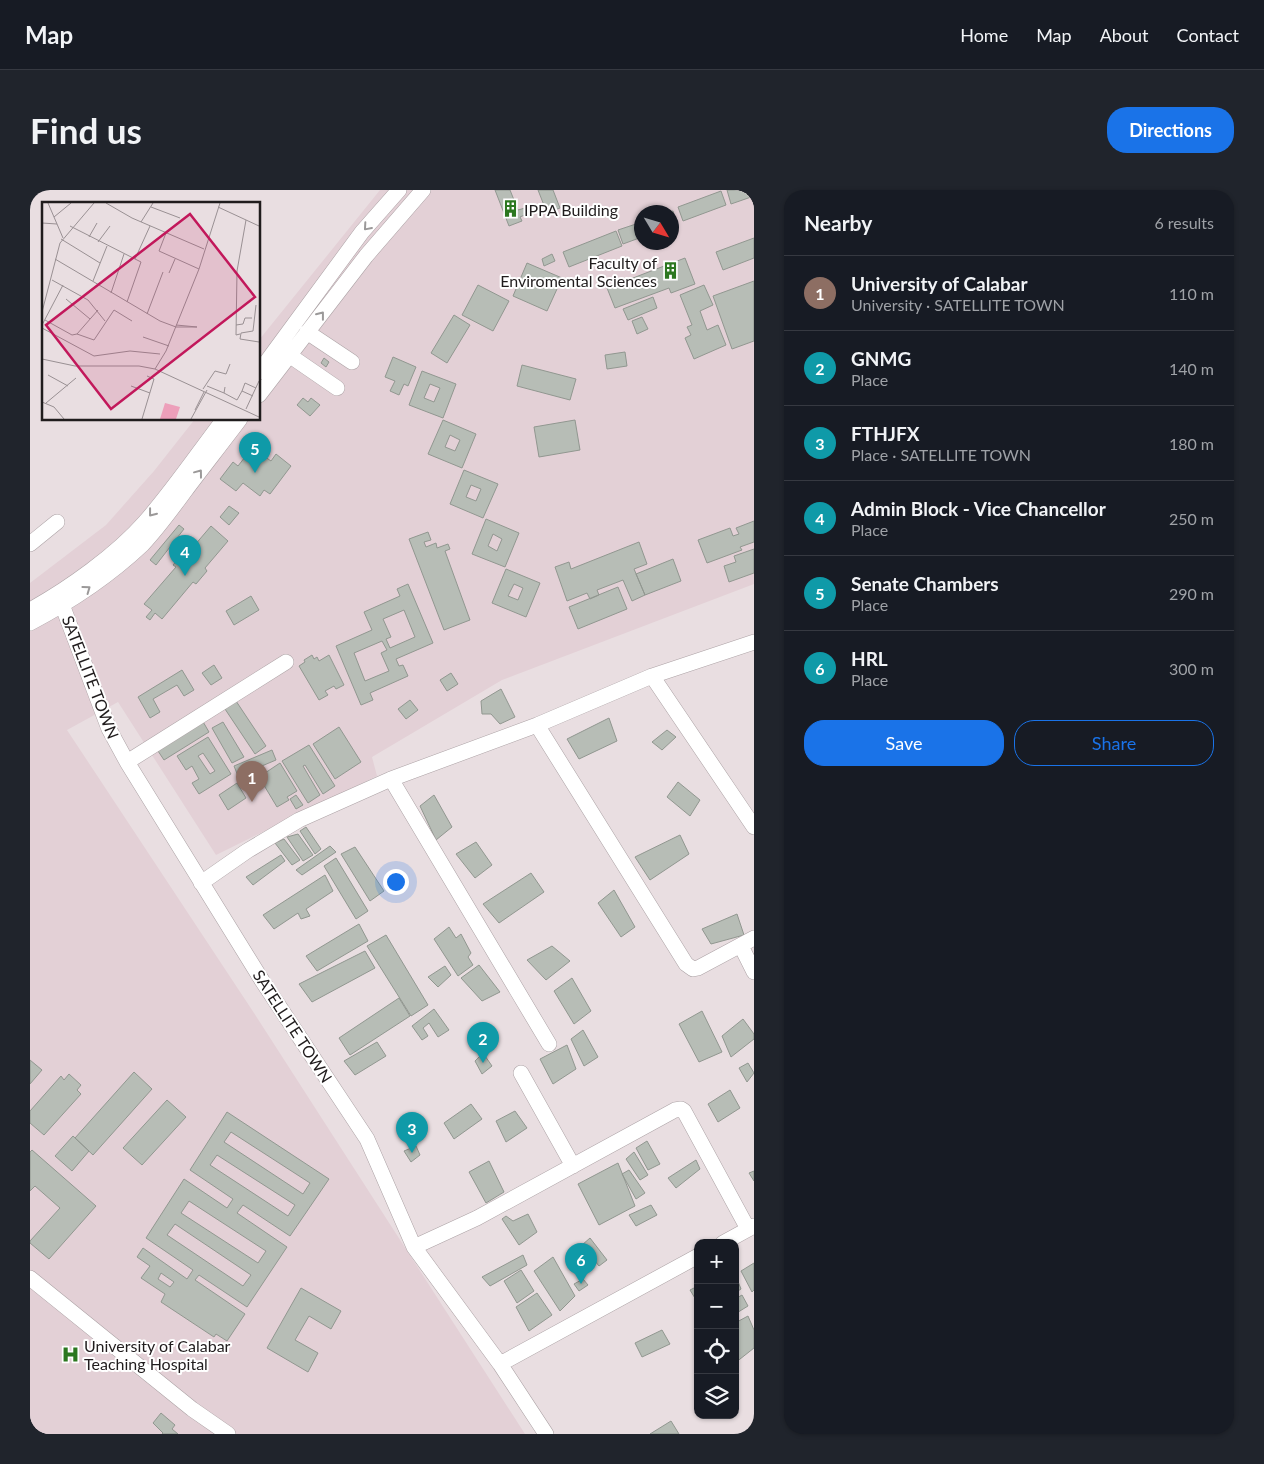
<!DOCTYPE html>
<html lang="en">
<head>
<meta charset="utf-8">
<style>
	body { margin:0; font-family:Lato,sans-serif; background:#20242c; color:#f1f3f6 }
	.controls { position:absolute; right:15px; bottom:15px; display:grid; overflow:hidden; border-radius:10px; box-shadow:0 1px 4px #0004 }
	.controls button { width:45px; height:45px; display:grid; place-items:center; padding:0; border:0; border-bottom:1px solid #363941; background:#171b24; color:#f1f3f6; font:25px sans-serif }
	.compass { position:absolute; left:604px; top:15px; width:45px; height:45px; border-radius:50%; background:#171b24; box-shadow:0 1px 4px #0004; rotate:128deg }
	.you { position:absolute; left:365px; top:691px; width:18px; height:18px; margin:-12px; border:4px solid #fff; border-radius:50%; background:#1a73e8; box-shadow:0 0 0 8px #1a73e833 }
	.badge { display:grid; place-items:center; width:32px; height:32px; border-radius:50%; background:#1a73e8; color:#fff; font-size:16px; font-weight:700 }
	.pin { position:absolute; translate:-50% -41px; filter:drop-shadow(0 1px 2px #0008) }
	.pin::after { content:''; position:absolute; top:26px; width:18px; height:15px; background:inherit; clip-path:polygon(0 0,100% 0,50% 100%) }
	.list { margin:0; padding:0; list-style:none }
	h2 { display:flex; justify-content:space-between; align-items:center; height:65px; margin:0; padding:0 20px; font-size:21px }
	h2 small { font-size:16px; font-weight:400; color:#9ea1a6 }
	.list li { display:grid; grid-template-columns:32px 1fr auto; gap:15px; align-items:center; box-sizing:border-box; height:75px; padding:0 20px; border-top:1px solid #363941 }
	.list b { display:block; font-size:19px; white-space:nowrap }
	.list p { margin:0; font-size:16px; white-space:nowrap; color:#9ea1a6 }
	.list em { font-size:16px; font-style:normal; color:#9ea1a6 }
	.actions { display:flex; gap:10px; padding:15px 20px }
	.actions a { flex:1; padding:11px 0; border:1px solid #1a73e8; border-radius:20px; text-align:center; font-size:18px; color:#1a73e8 }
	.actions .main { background:#1a73e8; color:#fff }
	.icon { flex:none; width:28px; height:28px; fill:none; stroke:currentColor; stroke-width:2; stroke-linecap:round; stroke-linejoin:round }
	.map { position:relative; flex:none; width:724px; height:1244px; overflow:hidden; border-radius:20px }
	header { display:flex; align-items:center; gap:30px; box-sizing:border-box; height:70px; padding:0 25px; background:#171b24; border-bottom:1px solid #363941 }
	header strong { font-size:24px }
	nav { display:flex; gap:28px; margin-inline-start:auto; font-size:18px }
	.intro { display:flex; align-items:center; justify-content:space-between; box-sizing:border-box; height:120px; padding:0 30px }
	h1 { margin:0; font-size:35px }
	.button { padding:12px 22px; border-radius:20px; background:#1a73e8; color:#fff; font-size:18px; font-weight:700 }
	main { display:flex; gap:30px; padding:0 30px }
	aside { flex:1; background:#171b24; border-radius:20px; box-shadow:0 1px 4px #0004 }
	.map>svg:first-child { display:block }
	.built { fill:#e3d0d6; fill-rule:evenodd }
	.building { fill:#b7bdb6; stroke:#919790; fill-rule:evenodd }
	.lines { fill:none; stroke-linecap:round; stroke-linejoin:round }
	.minor-casing { stroke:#aca2a5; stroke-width:16 }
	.minor { stroke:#fff; stroke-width:15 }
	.oneway { stroke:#9b9999 }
	.labels { text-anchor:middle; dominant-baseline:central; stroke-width:4; stroke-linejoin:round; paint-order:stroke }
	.poi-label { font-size:16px; fill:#201c1d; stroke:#fff; text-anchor:start }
	.street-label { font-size:16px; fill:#201c1d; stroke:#fff }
	.inset-road { fill:none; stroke:#999093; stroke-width:1 }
	.view { fill:#c2185b; fill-opacity:0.15; stroke:#c2185b; stroke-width:2.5 }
	.inset-edge { fill:none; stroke:#201c1d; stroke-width:2.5 }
</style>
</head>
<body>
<header>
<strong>Map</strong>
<nav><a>Home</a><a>Map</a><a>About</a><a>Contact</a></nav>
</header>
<div class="intro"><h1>Find us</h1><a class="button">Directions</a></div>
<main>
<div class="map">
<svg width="724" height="1244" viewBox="0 0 724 1244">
	<rect width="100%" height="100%" fill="#e9dee1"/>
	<path class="built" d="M350 0H724V394L472 490 342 567 347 586 186 665 88 512 37 540 224 823 495 1244H0V393L76 335 124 281 165 229H229V150ZM612 22H642V52H612Z"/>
	<path class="building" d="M465 0H480L488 20 495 18 497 24 490 27 492 31 479 36Z
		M508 0H523L530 18 517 23Z
		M697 0H724V6L701 14Z
		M691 1 696 15 653 31 648 17Z
		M643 21 647 34 642 36V22H637Z
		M612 32V47L593 54 588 40Z
		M586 41 592 56 539 77 533 62Z
		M724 48V68L693 80 686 62Z
		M522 64 525 71 514 76 512 69Z
		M655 68 665 94 641 103 639 98 585 118 577 98Z
		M497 73 532 88 517 121 483 106Z
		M724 91V151L702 159 683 106Z
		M448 95 479 111 463 141 432 125Z
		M674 95 683 115 670 121 677 140 688 135 696 155 664 169 655 148 661 145 657 137 662 135 650 105Z
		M623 107 627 118 598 130 593 119Z
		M424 125 440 135 417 173 401 163Z
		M612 127 618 139 607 144 602 131Z
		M595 162 597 176 577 179 575 165Z
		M363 167 386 177 378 196 374 194 369 205 360 201 365 191 355 187Z
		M294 168 299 172 296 177 291 173Z
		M492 175 546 189 540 210 487 196Z
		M392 181 426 194 413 228 379 215ZM400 194 410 198 404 212 394 208Z
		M273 208 278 212 281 208 290 215 280 226 267 215Z
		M413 230 446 244 432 278 398 264ZM420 245 430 250 425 261 415 257Z
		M545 230 550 260 509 267 504 237Z
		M222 258 241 271 246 264 261 276 240 304 234 300 230 306 213 293 206 301 190 289 203 272 208 276Z
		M434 280 468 294 453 328 420 314ZM441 295 451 299 446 311 436 307Z
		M199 316 209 323 199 335 190 327Z
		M456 329 489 343 475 377 442 364ZM463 344 472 349 467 361 458 356Z
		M724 331V352L710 357 712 360 677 373 668 350 700 338 703 346 709 344 706 338Z
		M149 335 154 339 126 375 120 370Z
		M181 336 198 351 175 378 177 381 166 394 163 392 132 429 125 423 120 430 116 427 122 420 114 414 146 377 143 375 155 361 158 363Z
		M398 342 401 350 394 352 396 357 406 353 407 358 418 354 420 359 415 361 440 430 414 440 379 349Z
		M609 352 617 374 604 379 615 405 602 411 593 390 567 400 569 405 560 409 557 403 537 411 525 377 539 372 541 379Z
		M724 359V383L699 392 694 376 706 372 704 366Z
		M643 369 651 391 615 405 606 384Z
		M476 379 510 393 496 427 462 413ZM484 394 493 398 488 410 478 406Z
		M378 394 403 453 366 469 369 476 373 475 378 486 340 503 343 510 331 515 306 456 342 440 334 422 370 406 367 399ZM374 420 385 447 360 458 356 449 361 447 353 429ZM352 451 357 460 351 463 359 481 335 491 324 463Z
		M588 397 597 419 548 439 539 417Z
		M221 406 229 420 204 435 196 421Z
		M282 465 284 469 287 467 289 471 299 465 314 495 306 499 304 496 295 501 298 505 289 510 269 476 275 472 274 470Z
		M184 475 192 488 181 495 172 483Z
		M152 480 164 500 154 506 147 495 123 509 130 522 120 528 108 507Z
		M421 483 428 494 417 501 410 490Z
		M471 499 485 527 470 534 461 524H452L451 511Z
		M380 510 388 520 376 529 368 519Z
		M206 511 236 556 225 564 195 519Z
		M579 528 587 551 549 569 537 549Z
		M172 530 179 542 134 570 126 558Z
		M193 532 214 567 202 573 182 538Z
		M309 537 331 572 305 589 283 554Z
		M637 540 646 547 632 560 622 552Z
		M178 547 201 584 169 604 162 593 169 589 162 576 156 580 147 566ZM173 563 185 581 180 584 168 566Z
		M279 555 305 596 293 604 275 575 273 576 290 605 278 613 252 571Z
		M242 560 246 570 208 586 204 576Z
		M250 573 267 601 257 607 259 610 247 617 229 587Z
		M648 592 670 610 660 626 637 607Z
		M207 593 216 608 198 620 189 605Z
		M266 605 273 615 266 619 260 609Z
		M404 605 422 637 406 650 390 616Z
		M276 637 291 659 285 664 270 641Z
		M268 644 283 665 273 671 257 647Z
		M650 645 659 664 620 690 605 667Z
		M254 649 270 670 262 675 245 653Z
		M446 652 462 675 445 688 426 664Z
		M300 656 306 662 272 685 266 680Z
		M325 657 354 701 340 711 311 664Z
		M251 665 255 671 223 695 216 687Z
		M306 668 338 721 326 729 294 676Z
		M501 683 514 702 469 733 453 714Z
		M295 685 303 701 276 719 280 726 271 729 268 723 244 739 233 725Z
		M584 700 605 737 591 747 568 713Z
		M707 724 714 745 681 754 672 739Z
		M329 734 338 751 287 781 276 766Z
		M419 737 426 748 431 744 441 763 438 767 443 775 428 786 404 749Z
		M356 745 398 815 381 826 337 756Z
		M522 756 540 771 516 790 497 770Z
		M335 761 345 778 282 812 269 794Z
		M449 775 470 802 452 811 431 788Z
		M415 776 421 785 408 797 398 787Z
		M542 788 561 821 544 834 524 801Z
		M369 808 380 826 320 865 309 848Z
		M404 819 419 840 408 847 399 833 393 838 398 846 392 850 382 836Z
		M672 821 692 862 669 872 649 834Z
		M713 829 724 844V849L701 867 692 846Z
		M553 840 568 867 554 876 541 849Z
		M347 852 356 866 325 885 314 871Z
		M537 855 546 879 523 894 510 869Z
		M453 863 462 876 452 884 445 871Z
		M0 870 12 880 0 894Z
		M718 873 724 883 717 892 709 878Z
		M104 882 122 899 63 965 45 948Z
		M39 884 51 895 47 900 51 904 14 945 0 933V921L31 886 34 890Z
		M700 900 710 918 688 932 678 914Z
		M137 910 156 927 112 975 93 958Z
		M441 914 452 929 424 949 414 933Z
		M485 921 497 938 476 952 466 931Z
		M197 922 299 989 260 1046 213 1015 207 1023 257 1057 217 1117 169 1085 165 1090 215 1124 197 1151 186 1144 184 1147 131 1112 135 1104 111 1088 120 1076 107 1067 113 1058 157 1089 163 1080 116 1048 154 989 197 1018 203 1009 160 980ZM201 942 280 993 273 1004 194 952ZM187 965 265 1015 258 1026 180 975ZM159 1011 236 1061 228 1073 151 1023ZM145 1034 221 1085 213 1096 137 1045ZM131 1083 144 1092 140 1097 128 1089Z
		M43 946 59 961 42 981 25 966Z
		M617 951 630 974 618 980 606 958Z
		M386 956 390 965 381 972 374 961Z
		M2 960 66 1016 19 1069 0 1053V1051L30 1018 5 996 0 1001V962Z
		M604 962 618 985 610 990 596 969Z
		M666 970 670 979 646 998 638 988Z
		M459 971 474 1002 456 1013 439 982Z
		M588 973 605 1016 569 1035 548 994Z
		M599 980 615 1003 606 1009 592 984Z
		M724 981V991L719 983Z
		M621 1015 627 1025 606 1036 599 1025Z
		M498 1024 507 1042 489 1055 472 1029 476 1026 483 1031Z
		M560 1048 577 1070 569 1076 552 1055Z
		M493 1065 497 1075 460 1096 452 1087Z
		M523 1067 545 1106 530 1121 504 1081Z
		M724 1073V1100L722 1102 711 1081Z
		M491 1080 504 1101 487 1113 474 1091Z
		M705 1084 711 1099 705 1103Z
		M553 1089 558 1095 549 1101 544 1094Z
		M668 1096V1113L660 1100Z
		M271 1098 311 1121 301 1139 279 1126 265 1150 288 1163 278 1182 237 1158Z
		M507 1103 522 1125 499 1141 486 1117Z
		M712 1105 718 1116 705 1124V1109Z
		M718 1126 724 1140V1158L705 1173V1133Z
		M632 1140 640 1154 612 1167 605 1153Z
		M131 1223 145 1235 142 1239 148 1244H132L133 1243 123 1233Z
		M641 1231 649 1244H620Z"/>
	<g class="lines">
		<defs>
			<path id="minor" d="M277 142 322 172
				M259 165 307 198
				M229 182 332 42 369 0
				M229 205 336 66 393 0
				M0 354 27 332
				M28 404 79 539 97 572 233 792 337 949 384 1057 470 1174 516 1244
				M0 420C38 399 86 365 115 332 143 300 168 263 194 229
				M0 433C40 412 79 386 112 355 128 338 141 320 155 301 173 277 192 253 210 229
				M622 486 724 637
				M507 535 656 774 663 779 668 778 724 748
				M97 572 256 472
				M361 589 519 854
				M171 693 217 661 269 630 361 589 507 535 622 486 724 452
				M711 756 724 782
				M491 883 543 976
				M693 1053 724 1036
				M384 1057 447 1028 645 920 651 919 654 921 718 1039
				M0 1088 162 1219 198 1244
				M470 1174 668 1066"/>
		</defs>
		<use href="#minor" class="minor-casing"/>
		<use href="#minor" class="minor"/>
	</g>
	<defs><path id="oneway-chevron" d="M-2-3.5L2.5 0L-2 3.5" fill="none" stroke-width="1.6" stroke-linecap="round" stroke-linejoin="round" transform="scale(1.25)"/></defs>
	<g class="oneway">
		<use href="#oneway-chevron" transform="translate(337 37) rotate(131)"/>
		<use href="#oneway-chevron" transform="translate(291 125) rotate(-52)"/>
		<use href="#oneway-chevron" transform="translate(169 283) rotate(-53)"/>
		<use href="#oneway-chevron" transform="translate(122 323) rotate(128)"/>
		<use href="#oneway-chevron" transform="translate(57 399) rotate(-36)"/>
	</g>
	<defs>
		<symbol id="building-bare" viewBox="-9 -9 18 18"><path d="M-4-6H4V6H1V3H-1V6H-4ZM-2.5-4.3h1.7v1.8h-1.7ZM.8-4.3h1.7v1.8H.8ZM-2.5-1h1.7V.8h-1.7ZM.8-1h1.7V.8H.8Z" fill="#2b771f" stroke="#fff" stroke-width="2.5" paint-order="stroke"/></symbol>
		<symbol id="hospital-bare" viewBox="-9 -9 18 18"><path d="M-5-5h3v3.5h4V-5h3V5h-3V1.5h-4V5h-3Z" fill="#2b771f" stroke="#fff" stroke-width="2.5" paint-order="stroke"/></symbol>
	</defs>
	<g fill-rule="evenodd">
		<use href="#building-bare" x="468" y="6" width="25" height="25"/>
		<use href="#building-bare" x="628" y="68" width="25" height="25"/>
		<use href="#hospital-bare" x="28" y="1152" width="25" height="25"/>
	</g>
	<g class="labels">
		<g class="poi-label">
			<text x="494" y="19">IPPA Building</text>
			<text x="627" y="72" text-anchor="end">Faculty of<tspan x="627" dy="18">Enviromental Sciences</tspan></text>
			<text x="54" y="1155">University of Calabar<tspan x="54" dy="18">Teaching Hospital</tspan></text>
		</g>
		<g class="street-label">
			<text transform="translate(61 487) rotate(69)">SATELLITE TOWN</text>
			<text transform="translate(263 836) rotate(57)">SATELLITE TOWN</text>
		</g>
	</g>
	<g transform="translate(12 12)">
		<rect width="218" height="218" fill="#e9dee1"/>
		<path d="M123 201 138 205 134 217H118Z" fill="#ed9fba"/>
		<path class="inset-road" d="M6 1 21 36M64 1 90 16 162 47M109 5 138 16M176 5 217 24M12 15 29 1M99 20 111 1M0 21 15 22M28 24 99 60 85 100M124 31 117 49 157 67M47 35 55 21M19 37 58 61M56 40 68 24M13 57 118 119 134 125H155L134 123M93 57 108 24M127 71 133 57M10 78 46 98 63 119M51 79 65 44M69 91 82 52M24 97 48 117M214 103 211 129 199 131 198 137 217 140M0 110 18 41 52 1M105 112 121 70M3 118 30 133 35 132 56 108M0 123 21 83M194 123 201 122 203 116H210M0 126 52 154 88 149 118 152M35 132 52 138 72 108 90 119M198 132 194 133 195 69 204 18M101 135 127 144M0 157 33 164H97L113 167 217 215M113 167 124 149 157 67 178 1M6 173 26 184M89 184 108 191M165 184 182 191M183 185 182 191 195 198 200 189 211 194M161 187 173 169 184 172 188 162M200 189 203 181 214 186M0 200 12 205 22 217M4 201 34 176M204 207 217 179M153 208 162 190M100 217 112 177 105 174M149 217 165 188"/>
		<path class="view" d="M148 12 213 95 69 207 4 123Z"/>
		<rect width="218" height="218" class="inset-edge"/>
	</g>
</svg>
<div class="controls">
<button>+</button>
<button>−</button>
<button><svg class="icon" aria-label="locate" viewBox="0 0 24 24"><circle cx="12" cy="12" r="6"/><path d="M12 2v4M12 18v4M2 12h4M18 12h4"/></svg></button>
<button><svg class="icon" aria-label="layers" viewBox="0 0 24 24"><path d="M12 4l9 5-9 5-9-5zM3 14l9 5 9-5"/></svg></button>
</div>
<svg class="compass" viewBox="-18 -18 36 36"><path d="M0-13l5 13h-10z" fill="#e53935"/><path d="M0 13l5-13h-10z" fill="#9ea1a6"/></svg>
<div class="you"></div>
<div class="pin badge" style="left:222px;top:612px;background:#8d6e63">1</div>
<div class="pin badge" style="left:453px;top:873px;background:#0f9aa8">2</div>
<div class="pin badge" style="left:382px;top:963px;background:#0f9aa8">3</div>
<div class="pin badge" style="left:155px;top:386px;background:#0f9aa8">4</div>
<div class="pin badge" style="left:225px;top:283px;background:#0f9aa8">5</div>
<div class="pin badge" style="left:551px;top:1094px;background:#0f9aa8">6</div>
</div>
<aside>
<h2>Nearby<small>6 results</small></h2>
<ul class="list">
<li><span class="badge" style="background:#8d6e63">1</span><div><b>University of Calabar</b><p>University · SATELLITE TOWN</p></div><em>110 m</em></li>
<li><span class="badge" style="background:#0f9aa8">2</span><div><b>GNMG</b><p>Place</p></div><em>140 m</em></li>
<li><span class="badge" style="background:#0f9aa8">3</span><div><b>FTHJFX</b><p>Place · SATELLITE TOWN</p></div><em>180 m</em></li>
<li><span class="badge" style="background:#0f9aa8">4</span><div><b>Admin Block - Vice Chancellor</b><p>Place</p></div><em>250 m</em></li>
<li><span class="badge" style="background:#0f9aa8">5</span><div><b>Senate Chambers</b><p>Place</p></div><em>290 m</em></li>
<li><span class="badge" style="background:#0f9aa8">6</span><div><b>HRL</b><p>Place</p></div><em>300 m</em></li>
</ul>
<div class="actions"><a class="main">Save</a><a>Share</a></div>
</aside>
</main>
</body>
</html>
